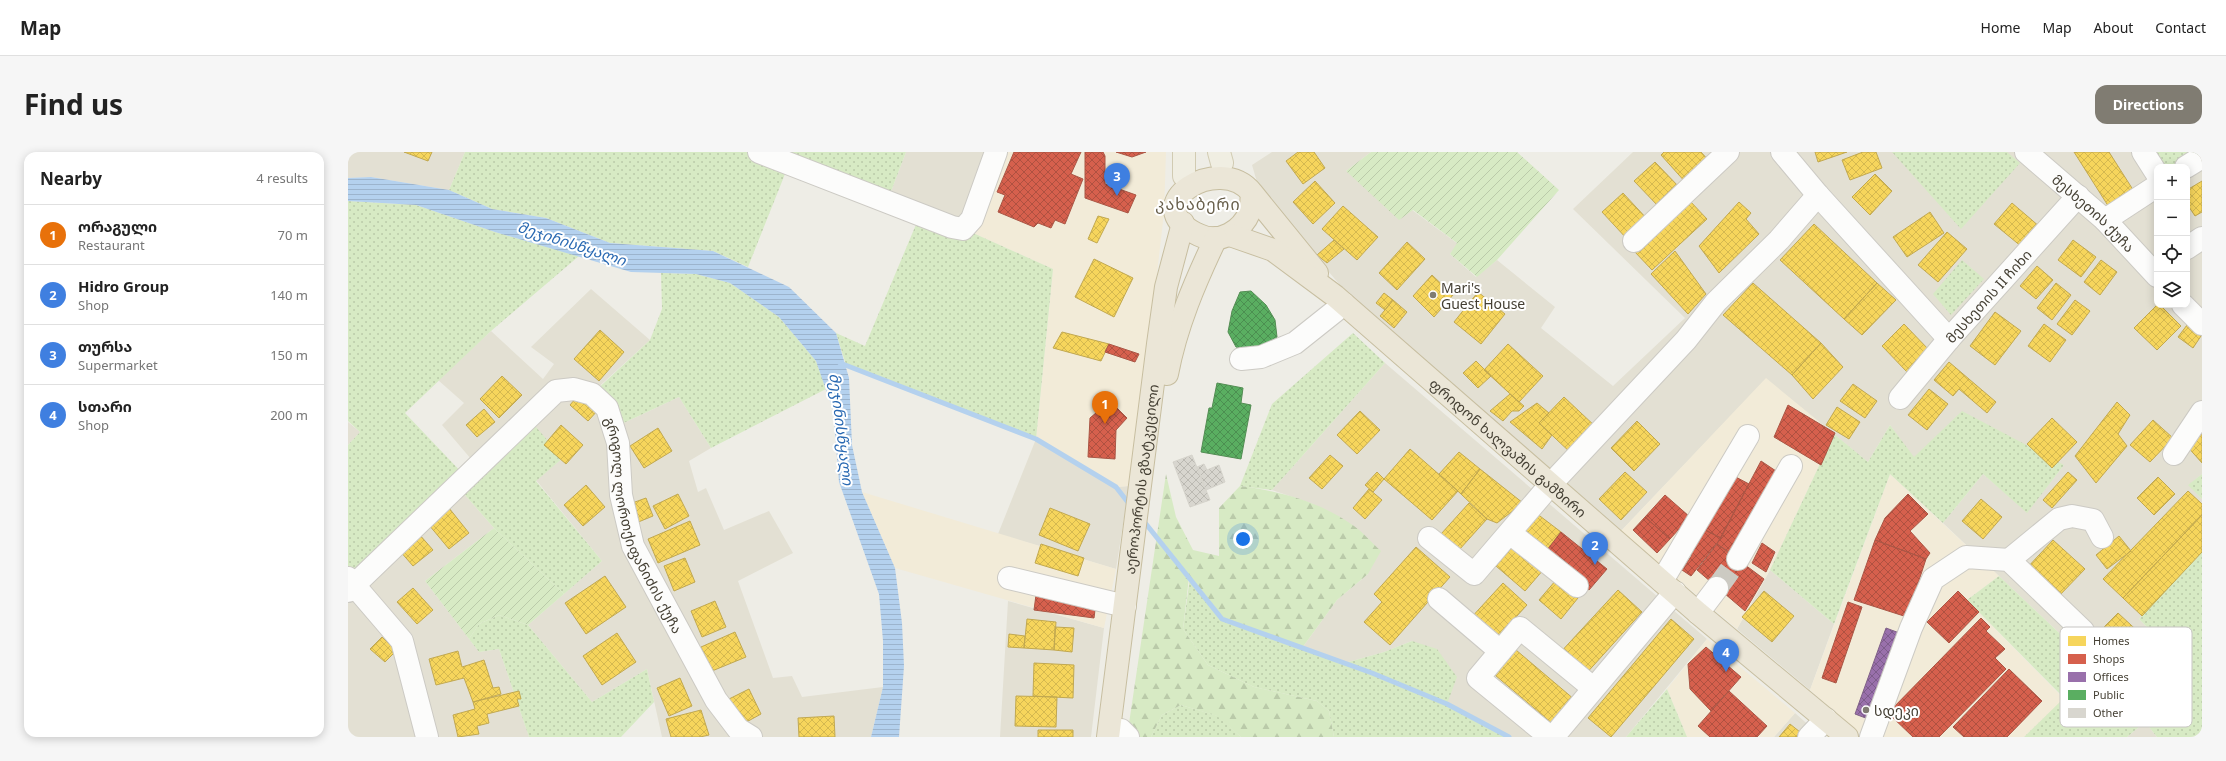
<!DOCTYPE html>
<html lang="en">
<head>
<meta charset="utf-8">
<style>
	body { margin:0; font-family:"Noto Sans","Noto Sans Georgian",sans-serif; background:#f6f6f6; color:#222 }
	.controls { position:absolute; right:12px; top:12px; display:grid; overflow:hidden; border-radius:8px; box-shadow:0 2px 10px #0003 }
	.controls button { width:36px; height:36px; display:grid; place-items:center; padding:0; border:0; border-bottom:1px solid #e0e0e0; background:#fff; color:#222; font:20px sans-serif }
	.you { position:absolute; left:895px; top:387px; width:14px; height:14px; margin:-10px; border:3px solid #fff; border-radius:50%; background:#1a73e8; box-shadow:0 0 0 6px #1a73e833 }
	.badge { display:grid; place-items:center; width:26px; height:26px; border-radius:50%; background:#807c72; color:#fff; font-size:13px; font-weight:700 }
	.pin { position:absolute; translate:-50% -33px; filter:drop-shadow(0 1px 2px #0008) }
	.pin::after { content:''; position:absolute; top:21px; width:14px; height:12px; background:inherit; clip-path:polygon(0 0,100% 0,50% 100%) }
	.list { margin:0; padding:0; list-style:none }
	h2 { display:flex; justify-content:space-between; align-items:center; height:52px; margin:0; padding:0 16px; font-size:17px }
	h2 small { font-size:13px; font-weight:400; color:#767676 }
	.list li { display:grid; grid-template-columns:26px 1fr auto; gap:12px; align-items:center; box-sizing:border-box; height:60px; padding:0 16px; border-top:1px solid #e0e0e0 }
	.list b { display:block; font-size:15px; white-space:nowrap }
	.list p { margin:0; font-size:13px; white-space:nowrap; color:#767676 }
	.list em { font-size:13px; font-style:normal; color:#767676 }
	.icon { flex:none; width:22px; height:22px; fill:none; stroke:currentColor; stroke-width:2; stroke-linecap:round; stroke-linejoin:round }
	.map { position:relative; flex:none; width:1854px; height:585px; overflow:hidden; border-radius:12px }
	header { display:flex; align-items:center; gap:24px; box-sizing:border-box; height:56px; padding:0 20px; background:#fff; border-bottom:1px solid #e0e0e0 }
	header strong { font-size:19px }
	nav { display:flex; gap:22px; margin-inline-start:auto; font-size:14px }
	.intro { display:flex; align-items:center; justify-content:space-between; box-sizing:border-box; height:96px; padding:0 24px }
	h1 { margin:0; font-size:28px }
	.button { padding:10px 18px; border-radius:12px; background:#807c72; color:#fff; font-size:14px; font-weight:700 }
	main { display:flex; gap:24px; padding:0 24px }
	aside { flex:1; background:#fff; border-radius:12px; box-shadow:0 2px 10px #0003 }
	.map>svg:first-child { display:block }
	.residential { fill:#e3e0d3; fill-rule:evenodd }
	.commercial { fill:#f2ebd8 }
	.grass { fill:url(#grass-dots) }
	.forest { fill:url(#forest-firs) }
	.garden { fill:url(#garden-furrows) }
	.water { fill:url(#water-rules) }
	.homes { fill:url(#homes-cross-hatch); stroke:#c1a850 }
	.shops { fill:url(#shops-cross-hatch); stroke:#aa5645 }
	.offices { fill:url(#offices-cross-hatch); stroke:#806187 }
	.public { fill:url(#public-cross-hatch); stroke:#538d53 }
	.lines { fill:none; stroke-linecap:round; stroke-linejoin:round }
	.stream { stroke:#b4d1ee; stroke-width:5 }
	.building { fill:url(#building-cross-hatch); stroke:#d6d4cc }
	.minor-tunnel { stroke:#cccac2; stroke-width:22; stroke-dasharray:22 11; stroke-linecap:butt }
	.minor-casing { stroke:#cccac4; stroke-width:24 }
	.major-casing { stroke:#d1cbb2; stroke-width:24 }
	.highway-casing { stroke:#c7bea0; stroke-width:24 }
	.minor { stroke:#fcfcfb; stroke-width:22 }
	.major { stroke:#f0eee2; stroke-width:22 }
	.highway { stroke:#ebe6d7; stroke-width:22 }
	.poi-dot { fill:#807c72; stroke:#fff; stroke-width:1.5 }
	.labels { text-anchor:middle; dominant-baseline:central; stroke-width:4; stroke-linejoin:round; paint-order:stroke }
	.street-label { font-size:14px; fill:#443f33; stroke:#fff }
	.poi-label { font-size:14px; fill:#443f33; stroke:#fff; text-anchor:start }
	.water-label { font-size:15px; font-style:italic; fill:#2969b2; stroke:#fff }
	.quarter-label { font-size:16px; letter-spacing:1px; fill:#675e4a; stroke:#fff }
	.key { fill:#fff; stroke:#c7c5c2; stroke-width:1 }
	.key-label { font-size:11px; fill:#443f33 }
</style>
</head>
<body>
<header>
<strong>Map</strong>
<nav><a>Home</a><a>Map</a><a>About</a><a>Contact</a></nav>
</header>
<div class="intro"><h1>Find us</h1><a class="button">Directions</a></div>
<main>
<aside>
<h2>Nearby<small>4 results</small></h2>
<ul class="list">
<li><span class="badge" style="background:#e8710a">1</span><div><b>ორაგული</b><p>Restaurant</p></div><em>70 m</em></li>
<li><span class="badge" style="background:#3f7fe0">2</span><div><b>Hidro Group</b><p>Shop</p></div><em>140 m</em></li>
<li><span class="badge" style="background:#3f7fe0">3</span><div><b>თურსა</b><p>Supermarket</p></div><em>150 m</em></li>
<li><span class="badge" style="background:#3f7fe0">4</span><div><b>სთარი</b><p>Shop</p></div><em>200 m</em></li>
</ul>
</aside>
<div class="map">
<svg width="1854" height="585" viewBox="0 0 1854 585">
	<defs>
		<pattern id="grass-dots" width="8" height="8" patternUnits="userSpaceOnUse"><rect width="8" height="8" fill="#d7eac4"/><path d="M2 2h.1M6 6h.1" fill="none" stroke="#bacaa9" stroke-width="1.8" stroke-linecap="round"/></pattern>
		<pattern id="forest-firs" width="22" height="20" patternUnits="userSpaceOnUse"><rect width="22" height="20" fill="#d7eac4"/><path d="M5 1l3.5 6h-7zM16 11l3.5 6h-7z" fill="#bacaa9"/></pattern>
		<pattern id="garden-furrows" width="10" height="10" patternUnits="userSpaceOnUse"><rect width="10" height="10" fill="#d7eac4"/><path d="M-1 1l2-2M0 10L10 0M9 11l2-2" fill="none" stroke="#bacaa9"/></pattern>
		<pattern id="water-rules" width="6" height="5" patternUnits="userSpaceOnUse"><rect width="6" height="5" fill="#b4d1ee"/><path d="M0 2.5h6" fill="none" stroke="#9cb4cd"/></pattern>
		<pattern id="homes-cross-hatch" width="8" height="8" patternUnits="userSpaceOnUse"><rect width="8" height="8" fill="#f6d55c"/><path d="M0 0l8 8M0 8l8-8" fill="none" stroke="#d4b850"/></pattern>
		<pattern id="shops-cross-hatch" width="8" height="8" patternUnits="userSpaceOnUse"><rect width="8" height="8" fill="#d6604d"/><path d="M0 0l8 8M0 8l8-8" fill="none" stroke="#af5141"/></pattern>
		<pattern id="offices-cross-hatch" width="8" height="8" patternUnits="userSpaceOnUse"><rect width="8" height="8" fill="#9970ab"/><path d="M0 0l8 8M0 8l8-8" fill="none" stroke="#7e5d8c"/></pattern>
		<pattern id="public-cross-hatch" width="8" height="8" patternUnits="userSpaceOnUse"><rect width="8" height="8" fill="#5aae61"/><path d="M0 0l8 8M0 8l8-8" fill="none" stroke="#4c8f51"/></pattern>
		<pattern id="building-cross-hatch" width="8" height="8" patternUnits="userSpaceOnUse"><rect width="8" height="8" fill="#d8d6cf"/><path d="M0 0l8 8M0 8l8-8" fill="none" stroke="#bbb9b2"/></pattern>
	</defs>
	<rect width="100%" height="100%" fill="#eeede6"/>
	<path class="residential" d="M0 0H117L101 38 23 25 0 26Z
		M558 0H648L615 77 539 50Z
		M924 0H1023L998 19 1064 58 1110 92 1102 102 1128 125 1149 108 1207 155 1193 176 1265 234 1337 166 1225 57 1285 0H1854V322L1841 333 1854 347V400L1791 467 1806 482 1763 530 1595 371 1635 322 1679 360 1716 313 1565 305 1542 273 1520 310 1418 227 1273 379 1002 145 911 37 904 13ZM1809 15H1839V153H1809Z
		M243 137 302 188 244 241 265 276 331 245 363 296 341 309 350 340 358 336 376 378 421 359 445 401 390 429 425 526 444 524 454 545 535 535 523 585H314L299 517 244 550 180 473 254 409 188 328 215 306 129 314 94 273 116 251 90 228 143 179 195 227 206 212 183 195Z
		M1037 211 1359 487 1278 585H1161L1099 552 1064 489 1036 500 997 511 954 496 989 448 1020 422 965 352 924 338Z
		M0 270 12 280 0 293Z
		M688 287 767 335 781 334 768 417 650 382Z
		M109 334 146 376 77 429 131 500 151 497 181 585H0V426Z
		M1422 418 1486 472 1462 538 1389 477Z
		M660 449 756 476 743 585H652Z
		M1447 561 1474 585H1426Z
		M1797 570 1809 585H1779Z"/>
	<path class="commercial" d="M655 0H818L816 61 798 216 781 334 768 335 688 287 705 117 625 81Z
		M1418 226 1486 282 1422 418 1389 477 1273 379Z
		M1542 322 1651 424 1619 448 1716 547 1676 585H1516L1462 538Z
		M514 340 768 417 756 476 547 416Z
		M1359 487 1447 561 1426 585H1339L1319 537Z"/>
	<path class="grass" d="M117 0H558L539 50 441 12 400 115 365 99 262 91 198 66 144 57 101 38Z
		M1544 0H1659L1672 11 1613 77Z
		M1795 0H1854L1838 15H1809Z
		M0 49 68 53 147 80 231 104 143 179 57 261 118 325 180 266 215 306 188 329 254 409 216 442 146 376 109 334 0 426V293L12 280 0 269Z
		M572 63 625 81 705 117 688 287 498 213 488 181 517 194Z
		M1614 108 1636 127 1603 163 1585 142Z
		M313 121 348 122 382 131 431 165 468 209 478 237 363 296 331 245 265 276 244 242 302 188 314 157Z
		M1005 181 1037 211 924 338 892 334 924 252Z
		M1614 259 1716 313 1679 361 1635 322 1595 371 1542 322 1486 472 1422 418 1486 282 1520 310 1542 273 1566 305Z
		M1854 322V347L1840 333Z
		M1854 400V585H1809L1797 570 1779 585H1676L1716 546 1619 448 1651 424 1763 530 1806 482 1791 467Z
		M842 425 874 467 997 511 1036 500 1064 489 1089 497 1109 525 1099 552 1161 585H986L981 559 969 549 906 535 860 513 835 477Z
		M151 463 180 473 244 550 299 517 306 550 273 585H181L151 497 131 500 121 487 131 472Z
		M1319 537 1339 585H1278Z
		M833 553 870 564 893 585H803L814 563Z"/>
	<path class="forest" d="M818 322 828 365 845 398 871 404V356L892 334C932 339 973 350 1006 374 1016 381 1024 391 1033 399L1020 422 989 448 954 496 874 467 841 425 835 477 860 513 906 535 969 549 981 559 986 585H893L869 564 833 553 814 563 803 585H779Z"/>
	<path class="garden" d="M1023 0H1169L1211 38 1149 108 1129 125 1102 102 1109 91 1065 58 1051 68 998 19Z
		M146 376 216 442 180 473 151 463 131 472 121 487 77 429Z"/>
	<path class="water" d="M23 25 101 38 144 57 198 66 262 91 365 99 441 135 488 181 501 226 504 293 514 340 547 416 554 471 556 514 551 585H523L535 535V489L531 442 491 330 485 258 468 209 431 165 382 131 348 122 283 120 147 80 68 53 0 49V26Z"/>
	<path class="homes" d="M56 0H84L80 9Z
		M950 0H966L977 16 955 32 938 9Z
		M1316 0H1353L1363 11 1339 32 1313 3Z
		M1467 0H1499L1470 10Z
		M1515 0H1528L1534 16 1502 28 1494 8Z
		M1726 0H1761L1789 44 1764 60Z
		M1307 10 1333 37 1312 56 1286 29Z
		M1527 22 1544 39 1522 63 1504 45Z
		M967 29 987 51 965 72 945 50Z
		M1854 29V60L1847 64 1839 52V38Z
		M1275 41 1301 69 1280 88 1254 60Z
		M1341 48 1359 67 1304 118 1286 99Z
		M1391 50 1403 61 1398 67 1411 82 1371 121 1351 94Z
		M1664 51 1692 75 1674 95 1646 72Z
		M995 54 1030 85 1009 108 974 77Z
		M1582 60 1596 81 1559 105 1545 85Z
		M750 64 761 67 749 91 740 87Z
		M1466 72 1529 131 1496 167 1432 108Z
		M1599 80 1619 97 1590 130 1570 113Z
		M986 88 996 97 979 111 969 103Z
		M1725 88 1748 105 1733 125 1710 108Z
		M1059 90 1077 107 1049 138 1031 121Z
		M1327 99 1358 142 1340 162 1303 122Z
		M746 107 785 126 766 165 727 145Z
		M1753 108 1769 120 1752 143 1736 130Z
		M1689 114 1705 128 1688 147 1672 134Z
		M1084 123 1105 143 1086 165 1065 144Z
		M1405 131 1473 191 1444 223 1375 163Z
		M1529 131 1548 148 1514 183 1496 167Z
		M1708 131 1723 143 1704 168 1689 156Z
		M1130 140 1157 162 1133 192 1106 170Z
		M1036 141 1045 148 1037 158 1028 151Z
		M1045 148 1059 160 1046 176 1032 164Z
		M1727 148 1742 159 1724 183 1709 172Z
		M1809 153H1812L1833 174 1809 198 1786 176Z
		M1647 160 1673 179 1647 213 1622 194Z
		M1556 172 1582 199 1559 220 1534 194Z
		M1696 172 1718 188 1702 210 1680 194Z
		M1839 173 1853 184 1845 196 1830 185Z
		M252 178 276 200 251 229 226 207Z
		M714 180 761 192 753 209 705 196Z
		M1473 191 1495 215 1465 247 1444 223Z
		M1160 192 1195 224 1171 250 1136 218Z
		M1128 209 1143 224 1130 236 1115 221Z
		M1601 210 1648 250 1639 261 1611 237 1605 244 1586 228Z
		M154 224 174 243 151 266 132 247Z
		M1505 232 1529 249 1517 266 1492 249Z
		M1581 237 1600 252 1579 278 1560 263Z
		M232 241 251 257 240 269 222 253Z
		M1162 242 1176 254 1171 259H1164L1155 269 1142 259Z
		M1216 245 1249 276 1224 302 1191 271Z
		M1769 250 1782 263 1770 282 1779 294 1748 331 1727 304Z
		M1189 251 1201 261 1191 271 1204 283 1194 297 1162 270Z
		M1489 255 1512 270 1501 287 1478 273Z
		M136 257 147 270 129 285 118 273Z
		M1012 259 1032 278 1009 302 989 283Z
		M1704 266 1729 290 1704 316 1679 292Z
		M1805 268 1825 286 1802 310 1782 293Z
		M1289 269 1312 292 1286 319 1263 296Z
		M213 273 235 293 218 312 196 293Z
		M310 276 324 299 296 316 282 294Z
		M1854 279V311L1838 293Z
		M1062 297 1110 339 1084 368 1036 327Z
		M1111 300 1132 317 1113 342 1091 322Z
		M982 303 995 314 974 337 961 326Z
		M1132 317 1175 351 1149 371 1139 367 1113 342Z
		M1029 320 1036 327 1025 340 1017 333Z
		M1277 320 1299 340 1273 368 1251 347Z
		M1720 320 1729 328 1704 356 1695 348Z
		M1810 325 1827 342 1806 363 1789 346Z
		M238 333 257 355 235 374 216 353Z
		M1021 337 1034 348 1017 367 1005 356Z
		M1840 339 1854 352V363L1775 446 1755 427Z
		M330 342 341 364 317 377 305 354Z
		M298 346 305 364 283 373 276 354Z
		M1633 347 1654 365 1635 387 1614 369Z
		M1121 351 1139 367 1111 398 1093 382Z
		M101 356 121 381 101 397 81 373Z
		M702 356 742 372 730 399 691 383Z
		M1188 361 1213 380 1196 402 1171 382Z
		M1854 363V400L1794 464 1775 446Z
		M342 369 352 393 310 411 300 387Z
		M71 382 85 398 65 414 51 398Z
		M1771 384 1783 399 1759 417 1748 403Z
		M1705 388 1737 417 1709 446 1678 417Z
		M693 392 736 406 730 424 687 411Z
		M1167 392 1196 417 1177 439 1148 414Z
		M1068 395 1102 425 1042 493 1016 470 1034 450 1026 442Z
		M337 406 347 430 326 439 316 414Z
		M257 424 278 455 238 482 217 451Z
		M1208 428 1230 446 1213 467 1191 448Z
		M1155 431 1179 453 1145 490 1121 468Z
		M65 436 85 458 69 472 49 450Z
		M1270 438 1294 460 1235 525 1210 503Z
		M1416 439 1446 464 1424 490 1394 465Z
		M367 449 378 475 354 485 343 459Z
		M1770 461 1796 485 1766 516 1740 491Z
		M679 467 708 470 706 498 676 496Z
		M1323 467 1346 487 1263 585 1240 566Z
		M707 475 726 476 724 500 706 498Z
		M387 480 398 505 364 519 353 495Z
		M269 481 288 510 254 533 235 504Z
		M661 482 677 484 676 496 660 495Z
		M34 485 48 499 37 510 22 497Z
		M1168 498 1227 548 1206 573 1147 523Z
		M110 499 114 515 136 508 145 536 151 535 153 542 125 550 116 526 88 533 81 507Z
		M686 511 726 513 725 546 685 544Z
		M332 526 344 554 321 564 309 536Z
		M401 537 413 562 393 573 381 547Z
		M171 539 173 547H169L171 554 139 562 141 571 129 574 131 582 110 585 105 563 127 557 125 550Z
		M668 544 709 545 708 575 667 574Z
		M353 558 361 583 352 585H323L318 567Z
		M486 564 487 585H451L450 566Z
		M1442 572 1457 584V585H1431Z
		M690 578H725V585H690Z"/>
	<path class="shops" d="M666 0H733L723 22 735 27 717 72 707 68 703 76 690 71 686 75 650 60 657 43 649 40Z
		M737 0H755L757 4V32L788 43 780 61 737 46Z
		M768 0H798L784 5Z
		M761 192 791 202 787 210 757 200Z
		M762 249 779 266 768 278 767 307 740 305 742 266Z
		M1440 253 1487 281 1473 313 1426 285Z
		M1413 309 1428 319 1384 402 1369 392Z
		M1382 322 1401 332 1373 386 1353 376Z
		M1560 342 1580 362 1562 379 1582 401 1578 407 1527 388 1537 366Z
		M1317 343 1342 365 1322 387 1297 365Z
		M1297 365 1322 387 1309 401 1285 378Z
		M1353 376 1373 386 1343 424 1334 418 1344 403 1339 399Z
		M1213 380 1259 417 1241 438 1196 402Z
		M1527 388 1578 407 1559 465 1506 448Z
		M1414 391 1427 400 1418 420 1404 411Z
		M1369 392 1416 427 1397 459 1349 418Z
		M1610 439 1631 460 1601 491 1579 470Z
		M688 443 748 450 746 466 686 458Z
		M1500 450 1514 455 1488 531 1474 526Z
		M1633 466 1642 475 1638 479 1657 497 1647 506 1658 517 1591 585H1565L1540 561Z
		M1358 495 1393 525 1363 559 1342 537 1340 512Z
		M1661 517 1694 549 1659 585H1616L1605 575Z
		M1381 539 1419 574 1409 585H1362L1350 574Z"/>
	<path class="offices" d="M1538 476 1554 482 1523 568 1507 562Z"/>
	<path class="public" d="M903 139 918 153 927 168 929 185 922 193 900 198 888 195 880 180 884 159 892 140Z
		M869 231 895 236 893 251 903 253 893 307 853 300 861 256H864Z"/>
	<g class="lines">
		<path class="stream" d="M492 211 688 287 768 335 782 353
			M794 367 874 467 1024 521 1099 552 1161 585"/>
	</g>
	<path class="building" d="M844 303 862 348 842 355 825 310Z
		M856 312 859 318 871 313 877 330 858 338 849 315Z"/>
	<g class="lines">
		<path class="minor-tunnel" d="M1369 436 1390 407"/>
		<defs>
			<g id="minor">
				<path d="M411 0 604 75 615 77 624 67 648 0"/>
				<path d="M1434 0 1470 43 1601 187"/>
				<path id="s1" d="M1678 0 1757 68 1809 124"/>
				<path d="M1795 0 1809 22"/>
				<path d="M1838 15 1854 5"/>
				<path d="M1757 68 1809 34"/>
				<path d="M1286 89 1380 0"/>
				<path d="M1839 96 1854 86"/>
				<path d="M1835 153 1854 172"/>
				<path d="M893 207 913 205 947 191 996 152"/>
				<path id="s2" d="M1552 246 1601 187 1730 44"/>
				<path d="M1826 302 1854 260"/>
				<path d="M1162 381 1229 434"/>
				<path d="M1081 386 1126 422 1203 332 1338 188 1368 150 1431 88 1470 43"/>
				<path d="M1390 407 1443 314"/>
				<path d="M1661 408 1711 367 1724 364 1745 368 1754 385"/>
				<path d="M0 426 54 489 79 585"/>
				<path d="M661 426 777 454"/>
				<path d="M1314 429 1400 284"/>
				<path id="s3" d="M0 439 208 239 226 237 244 242 259 256 270 291 273 343 285 394 368 548 390 577 403 585"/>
				<path d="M1091 447 1152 499"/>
				<path d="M1350 461 1369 436"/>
				<path d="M773 578 780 585"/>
				<path d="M1202 585 1130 526 1172 476 1245 536"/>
				<path d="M1205 585 1327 440"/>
				<path d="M1461 585 1478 567"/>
				<path d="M1523 585 1563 476 1585 427 1618 405 1661 408 1735 479"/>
			</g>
			<path id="major" d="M836 0V24
				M871 0 874 11"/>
			<g id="highway">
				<path d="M904 41C903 47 904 54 902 59 894 79 872 93 851 83 785 53 872 0 904 41L969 121"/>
				<path id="s4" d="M882 83 925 98 987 144 1350 461 1499 585"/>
				<path d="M819 222C828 174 847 130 868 86"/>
				<path id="s5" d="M760 585 810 192 818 135 835 71"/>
			</g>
		</defs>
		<use href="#minor" class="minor-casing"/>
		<use href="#major" class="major-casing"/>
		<use href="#highway" class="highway-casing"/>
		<use href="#minor" class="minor"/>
		<use href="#major" class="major"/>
		<use href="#highway" class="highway"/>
	</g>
	<g class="poi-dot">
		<circle cx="1085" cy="143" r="4"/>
		<circle cx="1518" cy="558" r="4"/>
	</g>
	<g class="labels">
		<g class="street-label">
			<text stroke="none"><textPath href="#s1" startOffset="91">მესხეთის ქუჩა</textPath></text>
			<text stroke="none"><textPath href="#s2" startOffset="135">მესხეთის II ჩიხი</textPath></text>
			<text stroke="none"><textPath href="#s4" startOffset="353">ფრიდონ ხალვაშის გამზირი</textPath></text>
			<text stroke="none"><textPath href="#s5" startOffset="260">აეროპორტის გზატკეცილი</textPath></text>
			<text stroke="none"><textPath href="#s3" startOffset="470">გრიგოლ ლორთქიფანიძის ქუჩა</textPath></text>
		</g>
		<g class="poi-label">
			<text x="1093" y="135">Mari's<tspan x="1093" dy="16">Guest House</tspan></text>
			<text x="1526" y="558">სდეკი</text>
		</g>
		<g class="water-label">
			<text transform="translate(224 91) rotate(18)">მეჯინისწყალი</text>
			<text transform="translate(494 277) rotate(83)">მეჯინისწყალი</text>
		</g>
		<g class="quarter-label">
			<text x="850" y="52">კახაბერი</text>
		</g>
	</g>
	<rect x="1712" y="475" width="132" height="100" rx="6" class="key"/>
	<rect x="1720" y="484" width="18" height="10" fill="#f6d55c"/>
	<rect x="1720" y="502" width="18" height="10" fill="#d6604d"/>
	<rect x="1720" y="520" width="18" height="10" fill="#9970ab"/>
	<rect x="1720" y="538" width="18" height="10" fill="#5aae61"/>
	<rect x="1720" y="556" width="18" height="10" fill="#d8d6cf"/>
	<g class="key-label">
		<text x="1745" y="493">Homes</text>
		<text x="1745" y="511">Shops</text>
		<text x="1745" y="529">Offices</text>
		<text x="1745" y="547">Public</text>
		<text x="1745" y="565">Other</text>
	</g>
</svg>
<div class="controls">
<button>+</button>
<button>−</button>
<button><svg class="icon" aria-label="locate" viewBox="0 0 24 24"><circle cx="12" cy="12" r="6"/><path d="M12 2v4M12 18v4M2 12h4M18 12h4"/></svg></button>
<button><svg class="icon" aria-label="layers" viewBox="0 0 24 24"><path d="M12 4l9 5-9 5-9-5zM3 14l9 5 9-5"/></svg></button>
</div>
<div class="you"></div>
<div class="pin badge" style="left:757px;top:272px;background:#e8710a">1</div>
<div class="pin badge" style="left:1247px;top:413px;background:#3f7fe0">2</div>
<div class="pin badge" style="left:769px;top:44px;background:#3f7fe0">3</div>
<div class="pin badge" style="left:1378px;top:520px;background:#3f7fe0">4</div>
</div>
</main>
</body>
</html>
